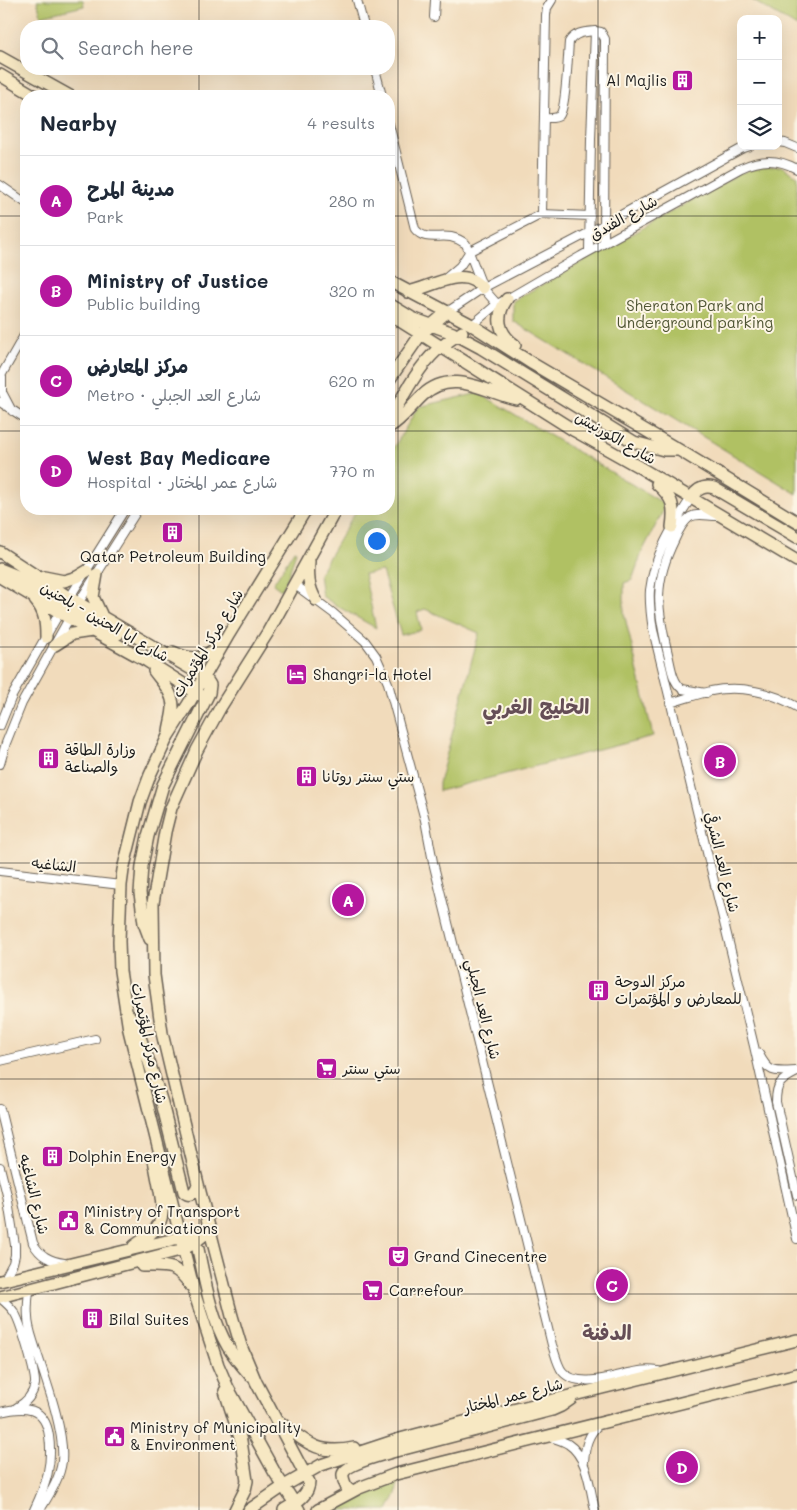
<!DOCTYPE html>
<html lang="en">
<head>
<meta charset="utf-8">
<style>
	body { margin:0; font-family:Mali,"Playpen Sans Arabic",sans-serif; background:#f6f6f7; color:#1f2937 }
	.controls { position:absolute; right:15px; top:15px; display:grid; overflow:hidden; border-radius:10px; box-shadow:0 5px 20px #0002 }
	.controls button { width:45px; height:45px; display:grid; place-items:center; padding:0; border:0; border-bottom:1px solid #e0e1e3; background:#fff; color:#1f2937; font:25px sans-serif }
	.you { position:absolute; left:376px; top:540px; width:18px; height:18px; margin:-12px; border:4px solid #fff; border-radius:50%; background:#1a73e8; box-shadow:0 0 0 8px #1a73e833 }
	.badge { display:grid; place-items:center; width:32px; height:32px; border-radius:50%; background:#b5179e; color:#fff; font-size:16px; font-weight:700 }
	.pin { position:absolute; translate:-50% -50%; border:2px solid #fff; box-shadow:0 1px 5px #0006 }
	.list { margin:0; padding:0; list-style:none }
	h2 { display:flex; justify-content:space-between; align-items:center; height:65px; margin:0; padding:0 20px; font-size:21px }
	h2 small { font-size:16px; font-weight:400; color:#747a83 }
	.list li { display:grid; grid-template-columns:32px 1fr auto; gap:15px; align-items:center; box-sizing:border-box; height:90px; padding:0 20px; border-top:1px solid #e0e1e3 }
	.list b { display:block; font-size:19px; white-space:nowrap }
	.list p { margin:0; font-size:16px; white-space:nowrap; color:#747a83 }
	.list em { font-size:16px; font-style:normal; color:#747a83 }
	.icon { flex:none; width:28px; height:28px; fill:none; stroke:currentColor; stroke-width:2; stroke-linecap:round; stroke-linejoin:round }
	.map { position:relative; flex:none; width:797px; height:1510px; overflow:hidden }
	.search { position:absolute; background:#fff; box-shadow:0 5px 20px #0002; left:20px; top:20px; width:375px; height:55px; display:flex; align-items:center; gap:12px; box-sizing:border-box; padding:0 18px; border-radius:20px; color:#747a83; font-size:19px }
	.panel { position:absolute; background:#fff; box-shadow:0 5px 20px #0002; left:20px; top:90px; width:375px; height:425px; border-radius:20px }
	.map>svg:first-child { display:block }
	.green { fill:#b0c164; stroke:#666e40 }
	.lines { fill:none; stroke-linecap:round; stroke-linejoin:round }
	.street-casing { stroke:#675f54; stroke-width:10 }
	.secondary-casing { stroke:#675f54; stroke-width:14 }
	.street { stroke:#fff; stroke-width:8 }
	.secondary { stroke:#f7e8c3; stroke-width:11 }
	.grid { fill:none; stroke:#1c1c1c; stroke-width:1; stroke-opacity:0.55 }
	.labels { text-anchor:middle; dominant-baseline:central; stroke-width:4; stroke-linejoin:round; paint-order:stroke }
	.poi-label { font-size:15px; fill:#1c1c1c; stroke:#fcf5e5; text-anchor:start }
	.street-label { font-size:15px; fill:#1c1c1c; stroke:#fcf5e5 }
	.park-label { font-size:15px; fill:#505635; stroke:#fcf5e5 }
	.district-label { font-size:20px; font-weight:bold; fill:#654e56; stroke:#fcf5e5 }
</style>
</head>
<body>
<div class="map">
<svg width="797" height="1510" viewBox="0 0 797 1510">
	<rect width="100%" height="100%" fill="#fcf5e5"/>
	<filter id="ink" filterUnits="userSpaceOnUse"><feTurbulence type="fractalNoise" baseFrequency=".02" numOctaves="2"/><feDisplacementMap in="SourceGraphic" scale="10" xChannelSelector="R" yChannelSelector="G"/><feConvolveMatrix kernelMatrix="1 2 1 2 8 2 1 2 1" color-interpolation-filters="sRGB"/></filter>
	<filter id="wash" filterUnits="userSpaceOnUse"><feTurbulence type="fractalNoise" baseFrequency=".0096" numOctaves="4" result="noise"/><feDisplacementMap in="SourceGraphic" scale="20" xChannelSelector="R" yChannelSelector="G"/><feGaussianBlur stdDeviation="1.12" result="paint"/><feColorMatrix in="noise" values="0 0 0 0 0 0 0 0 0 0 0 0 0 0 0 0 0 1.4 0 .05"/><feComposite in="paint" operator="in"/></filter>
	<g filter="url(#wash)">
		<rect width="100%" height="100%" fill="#f1dbbb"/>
		<path class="green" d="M37 0H83L84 6 41 16Z
			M752 0H797V27Z
			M781 166 797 176V494L513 321V301L740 173 758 168Z
			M479 393 663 503V511L642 552 632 580 624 583V613L653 736 439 791V783L479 633 425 609 417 612 421 630 401 635 382 571 364 574 376 628 337 606 322 596 319 574 357 509H389V456L418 407Z
			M294 550 296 551C292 564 289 578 281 590L273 584Z
			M398 1481 396 1494 388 1510H326L364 1492Z"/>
	</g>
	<g filter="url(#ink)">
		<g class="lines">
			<defs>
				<path id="street" d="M357 0 364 26
					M434 17 435 0
					M375 69 382 96
					M544 118C548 118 555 119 559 116 566 111 568 53 569 42 575 32 585 32 595 31
					M389 124 415 229C424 241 438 235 451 237 456 238 462 241 466 244L483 288 497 304
					M778 142 785 143 797 148
					M0 185 26 203
					M542 214 590 216
					M589 251 591 139 595 31 601 32 605 39 604 243
					M446 278 460 266 470 251 542 214 546 15 547 8 552 0
					M447 312 483 288 590 232 741 149 750 146
					M472 325 497 304 507 299 581 256 741 168C761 159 777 158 797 169
					M2 374V392L12 411
					M0 376 2 374 26 332
					M0 402 26 419
					M691 498C672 527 654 555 650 590 649 603 651 617 653 630L754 1046 797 1239
					M294 584 333 613 365 641 376 656 388 683 425 820 433 862 552 1345C555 1353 557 1364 562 1371 577 1390 616 1375 634 1372 642 1370 650 1370 658 1371
					M68 600 125 509
					M77 605 138 509
					M706 693 682 689C672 681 671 666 668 654 657 608 653 583 675 539 678 532 683 522 690 517 699 512 710 517 720 516
					M670 703C684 699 698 694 711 691 740 685 772 692 797 707
					M0 726 12 696 61 610
					M0 764 6 743 22 703 71 615
					M0 871 121 885
					M759 1054C769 1074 775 1072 796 1071
					M0 1061 95 1039
					M797 1072C781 1080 776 1083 776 1102L797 1195
					M0 1109 33 1243C40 1256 50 1261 64 1263
					M0 1167 7 1195 15 1245V1255L13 1263 4 1280
					M29 1291C28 1299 27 1308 28 1317 28 1327 32 1337 35 1347 45 1378 65 1430 62 1461 60 1479 49 1495 40 1510
					M0 1298C5 1302 10 1306 14 1312 20 1320 36 1374 35 1384 33 1395 27 1402 16 1408
					M0 1412C24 1406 45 1406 49 1436 53 1464 46 1485 34 1510
					M550 1437C556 1439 563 1441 568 1444 588 1457 590 1489 595 1510
					M584 1462C585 1446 588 1435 599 1424"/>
				<path id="secondary" d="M0 57 70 96
					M0 75 35 96
					M389 281 472 325 533 364 679 450 797 522
					M408 292C427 289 455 270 474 281 477 283 480 286 483 288
					M507 299C495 316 498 333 515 345
					M389 304 412 318 453 333 481 348 634 442 664 450H679
					M389 314 575 431 639 467 797 561
					M389 380 421 334 447 312
					M389 420C403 397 416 370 436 351 444 344 453 338 462 332
					M389 427C403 419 411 406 423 395 452 368 485 392 516 399
					M657 484C673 498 675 506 672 527
					M691 498C697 489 704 485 714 488L797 537
					M0 552 70 598 205 677 210 685 209 693 163 785 148 836 142 866 140 893 144 923 150 939
					M309 561C308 575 308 587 316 600
					M0 569 15 575 65 603
					M97 574 93 597 101 614
					M0 577 69 618 147 661 202 696
					M44 577 64 581 77 577 87 571
					M35 600C45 611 46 623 46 637
					M59 612 65 610H74L118 634
					M55 645 72 634 92 631
					M173 652C192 661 205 660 219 644
					M154 671C162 682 173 692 173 707 173 715 170 723 169 731
					M128 1014 136 1026 150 1065 162 1103 184 1192C191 1198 196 1191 198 1184
					M189 1240 194 1243 198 1249C205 1282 211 1318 228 1347 234 1357 242 1366 250 1375
					M134 1246C160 1228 166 1223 160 1191 158 1181 156 1170 154 1160
					M142 1266C165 1266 176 1263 190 1285
					M0 1281 208 1231
					M0 1297 184 1249 194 1243 210 1230
					M225 1391 241 1441 247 1481 245 1490 235 1510
					M281 1423C308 1444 319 1455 354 1448
					M349 1493C347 1487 342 1480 343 1474 346 1464 382 1455 392 1452L552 1410 561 1406 571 1399
					M249 1510 284 1486 321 1465 400 1439 460 1423 797 1340
					M284 1510C295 1503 309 1496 309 1482L256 1382 241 1346 232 1316 198 1184 162 1033 154 975 153 903 165 832 171 808 197 750 220 708 268 632 336 509
					M299 1510 275 1473 228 1388 218 1365 195 1295 129 1030 120 971 119 941 121 885 123 870 140 802 150 775 168 736 189 703 229 634 306 509
					M318 1510 359 1488 396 1474 797 1374"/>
			</defs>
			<use href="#street" class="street-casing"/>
			<use href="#secondary" class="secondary-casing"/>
			<use href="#street" class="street"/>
			<use href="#secondary" class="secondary"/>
		</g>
	</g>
	<path class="grid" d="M199 0V26M398 0V1510M598 0V1510M199 69V96M0 216H26M389 216H797M0 431H26M389 431H797M199 509V1510M0 647H797M0 863H797M0 1079H797M0 1294H797"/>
	<defs>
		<symbol id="building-square" viewBox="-11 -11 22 22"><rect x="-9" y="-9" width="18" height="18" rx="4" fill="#b5179e" stroke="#fcf5e5"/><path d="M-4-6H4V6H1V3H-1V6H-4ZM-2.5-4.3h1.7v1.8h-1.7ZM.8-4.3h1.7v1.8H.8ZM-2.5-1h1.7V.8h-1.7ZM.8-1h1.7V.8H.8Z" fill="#fff"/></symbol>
		<symbol id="hotel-square" viewBox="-11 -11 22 22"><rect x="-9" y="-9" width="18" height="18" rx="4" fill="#b5179e" stroke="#fcf5e5"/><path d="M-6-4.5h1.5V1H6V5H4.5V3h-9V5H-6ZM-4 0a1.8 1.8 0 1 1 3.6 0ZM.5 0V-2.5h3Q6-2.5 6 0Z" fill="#fff"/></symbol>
		<symbol id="supermarket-square" viewBox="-11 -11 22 22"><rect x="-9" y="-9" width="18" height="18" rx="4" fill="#b5179e" stroke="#fcf5e5"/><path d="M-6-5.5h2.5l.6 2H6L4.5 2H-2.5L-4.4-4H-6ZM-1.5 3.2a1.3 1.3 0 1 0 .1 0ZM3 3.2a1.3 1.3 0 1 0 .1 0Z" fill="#fff"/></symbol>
		<symbol id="civic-square" viewBox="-11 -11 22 22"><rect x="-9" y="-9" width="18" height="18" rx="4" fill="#b5179e" stroke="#fcf5e5"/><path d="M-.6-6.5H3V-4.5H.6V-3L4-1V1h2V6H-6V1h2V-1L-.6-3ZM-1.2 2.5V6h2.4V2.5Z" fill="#fff"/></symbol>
		<symbol id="theatre-square" viewBox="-11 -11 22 22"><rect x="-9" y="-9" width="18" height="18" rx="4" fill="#b5179e" stroke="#fcf5e5"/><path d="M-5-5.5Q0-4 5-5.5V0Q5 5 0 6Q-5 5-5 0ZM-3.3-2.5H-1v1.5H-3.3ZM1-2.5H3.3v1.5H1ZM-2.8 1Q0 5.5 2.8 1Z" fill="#fff"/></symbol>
	</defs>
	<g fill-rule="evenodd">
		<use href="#building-square" x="670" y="68" width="25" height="25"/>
		<use href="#building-square" x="160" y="520" width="25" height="25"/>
		<use href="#hotel-square" x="284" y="662" width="25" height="25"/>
		<use href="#building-square" x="36" y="746" width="25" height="25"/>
		<use href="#building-square" x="294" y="764" width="25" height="25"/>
		<use href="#building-square" x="586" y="978" width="25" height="25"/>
		<use href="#supermarket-square" x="314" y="1056" width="25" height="25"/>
		<use href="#building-square" x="40" y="1144" width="25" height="25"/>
		<use href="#civic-square" x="56" y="1208" width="25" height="25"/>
		<use href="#theatre-square" x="386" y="1244" width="25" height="25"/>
		<use href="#supermarket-square" x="360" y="1278" width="25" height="25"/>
		<use href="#building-square" x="80" y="1306" width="25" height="25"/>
		<use href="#civic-square" x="102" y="1424" width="25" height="25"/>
	</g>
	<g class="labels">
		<g class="poi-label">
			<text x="667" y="80" text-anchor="end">Al Majlis</text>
			<text x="173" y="556" text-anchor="middle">Qatar Petroleum Building</text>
			<text x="313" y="674">Shangri-la Hotel</text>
			<text x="65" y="749">وزارة الطاقة<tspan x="65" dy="17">والصناعة</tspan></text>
			<text x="322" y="776">ستي سنتر روتانا</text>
			<text x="615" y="981">مركز الدوحة<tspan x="615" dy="17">للمعارض و المؤتمرات</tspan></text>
			<text x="343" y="1068">ستي سنتر</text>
			<text x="68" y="1156">Dolphin Energy</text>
			<text x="84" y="1211">Ministry of Transport<tspan x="84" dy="17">&amp; Communications</tspan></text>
			<text x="414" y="1256">Grand Cinecentre</text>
			<text x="389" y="1290">Carrefour</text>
			<text x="109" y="1319">Bilal Suites</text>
			<text x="130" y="1427">Ministry of Municipality<tspan x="130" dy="17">&amp; Environment</tspan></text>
		</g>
		<g class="street-label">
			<text transform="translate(623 217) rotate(-29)">شارع الفندق</text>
			<text transform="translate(616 437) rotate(30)">شارع الكورنيش</text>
			<text transform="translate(105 621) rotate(30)">شارع ابا الحنين - بلحنين</text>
			<text transform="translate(207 643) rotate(-59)">شارع مركز المؤتمرات</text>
			<text transform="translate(723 862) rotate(76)">شارع العد الشرقي</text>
			<text transform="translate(54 864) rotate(6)">الشاغيه</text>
			<text transform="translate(484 1009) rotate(76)">شارع العد الجبلي</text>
			<text transform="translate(150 1043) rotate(78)">شارع مركز المؤتمرات</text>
			<text transform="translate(35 1194) rotate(76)">شارع الشاغيه</text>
			<text transform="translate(513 1395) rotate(-14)">شارع عمر المختار</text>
		</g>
		<g class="park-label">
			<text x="695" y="305">Sheraton Park and<tspan x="695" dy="17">Underground parking</tspan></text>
		</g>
		<g class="district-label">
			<text x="536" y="706">الخليج الغربي</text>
			<text x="607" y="1332">الدفنة</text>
		</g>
	</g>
</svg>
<div class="controls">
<button>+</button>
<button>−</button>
<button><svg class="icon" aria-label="layers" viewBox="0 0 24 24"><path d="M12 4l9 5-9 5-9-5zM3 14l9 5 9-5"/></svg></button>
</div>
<div class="you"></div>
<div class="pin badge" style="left:348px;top:900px">A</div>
<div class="pin badge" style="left:720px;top:761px">B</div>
<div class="pin badge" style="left:612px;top:1285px">C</div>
<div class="pin badge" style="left:682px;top:1467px">D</div>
<div class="search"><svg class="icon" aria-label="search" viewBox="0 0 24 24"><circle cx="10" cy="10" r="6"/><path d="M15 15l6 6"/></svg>Search here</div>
<section class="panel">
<h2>Nearby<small>4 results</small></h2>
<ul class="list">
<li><span class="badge">A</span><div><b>مدينة المرح</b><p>Park</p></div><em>280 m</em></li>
<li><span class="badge">B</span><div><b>Ministry of Justice</b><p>Public building</p></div><em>320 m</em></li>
<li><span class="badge">C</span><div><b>مركز المعارض</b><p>Metro · شارع العد الجبلي</p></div><em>620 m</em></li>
<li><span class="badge">D</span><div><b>West Bay Medicare</b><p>Hospital · شارع عمر المختار</p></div><em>770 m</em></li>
</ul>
</section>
</div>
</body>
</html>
